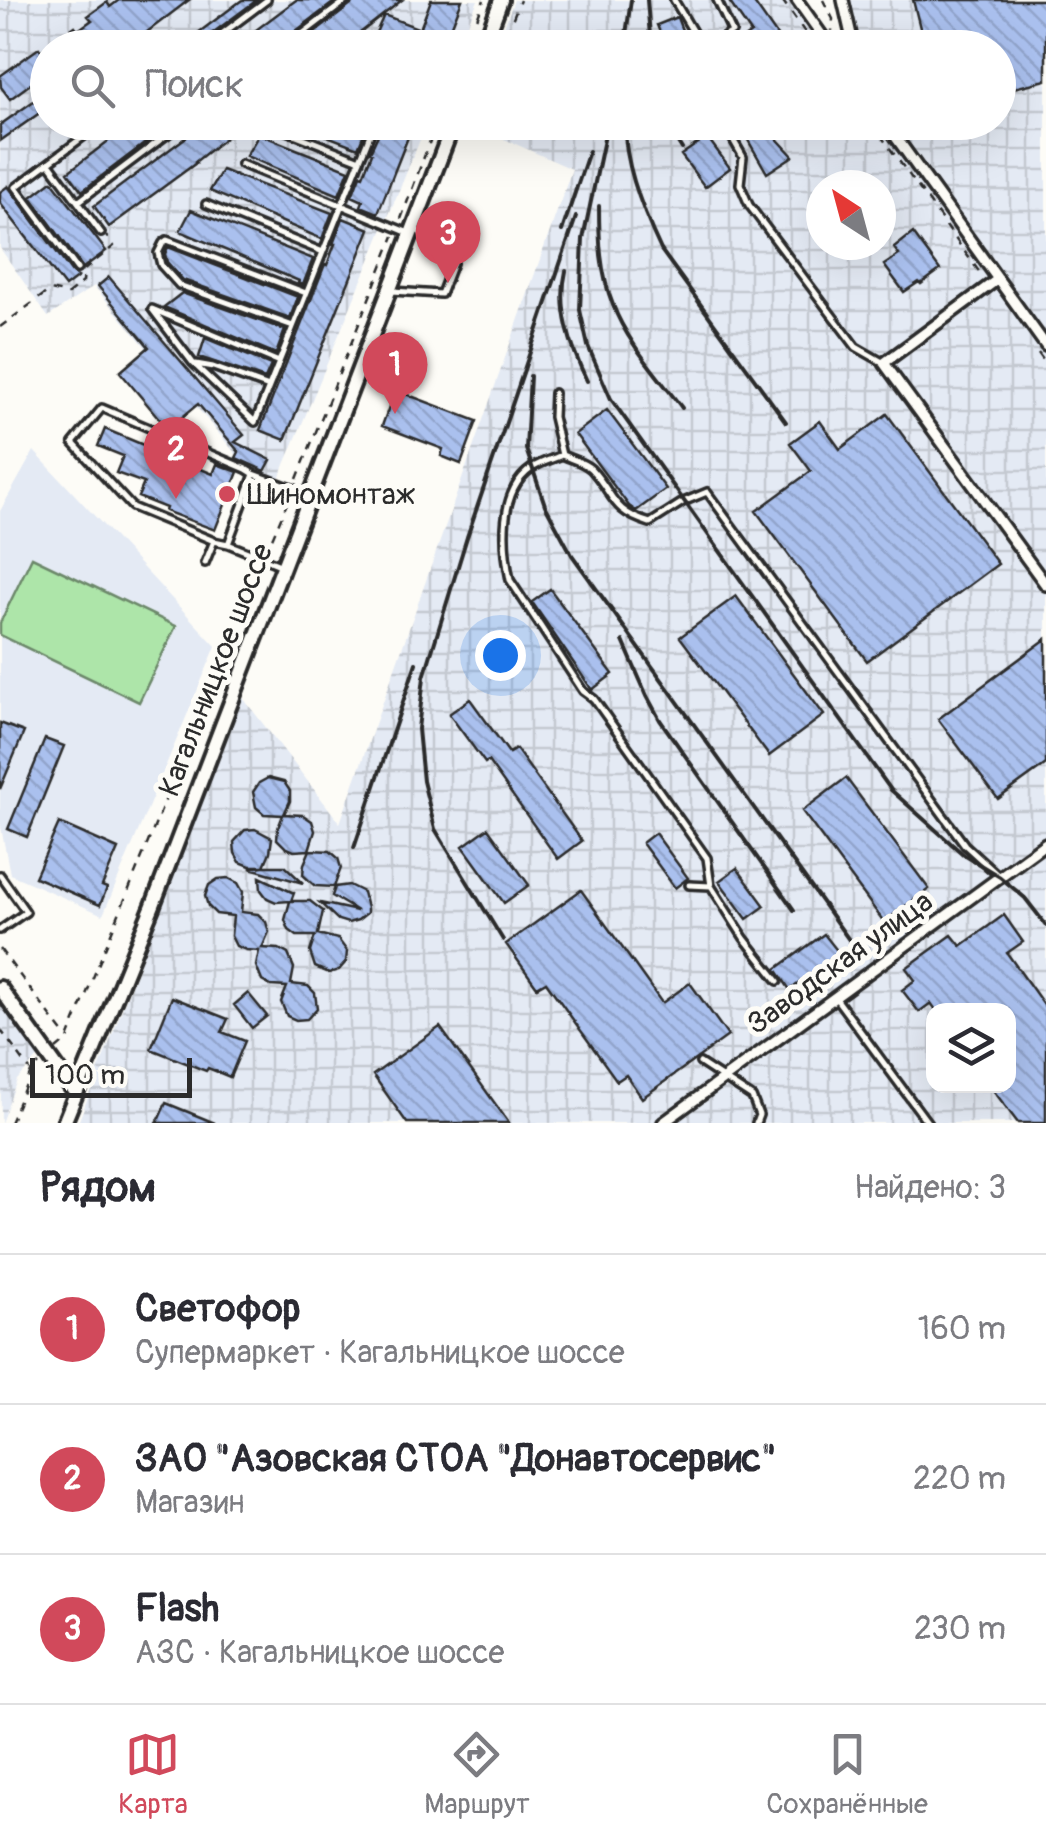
<!DOCTYPE html>
<html lang="ru">
<head>
<meta charset="utf-8">
<style>
	body { margin:0; font-family:Pangolin,sans-serif; background:#f7f7f7; color:#2b2b33 }
	.controls { position:absolute; right:30px; bottom:30px; display:grid; overflow:hidden; border-radius:20px; box-shadow:0 10px 40px #0002 }
	.controls button { width:90px; height:90px; display:grid; place-items:center; padding:0; border:0; border-bottom:2px solid #e1e1e2; background:#fff; color:#2b2b33; font:50px sans-serif }
	.compass { position:absolute; left:806px; top:170px; width:90px; height:90px; border-radius:50%; background:#fff; box-shadow:0 10px 40px #0002; rotate:324deg }
	.scale { position:absolute; left:30px; bottom:25px; width:162px; box-sizing:border-box; padding-left:10px; border:5px solid #2b2b2b; border-top:0; font-size:28px; line-height:35px; white-space:nowrap; color:#2b2b2b; -webkit-text-stroke:8px #fdfcf7; paint-order:stroke }
	.you { position:absolute; left:500px; top:655px; width:35px; height:35px; margin:-25px; border:8px solid #fff; border-radius:50%; background:#1a73e8; box-shadow:0 0 0 15px #1a73e833 }
	.badge { display:grid; place-items:center; width:65px; height:65px; border-radius:50%; background:#d1495b; color:#fff; font-size:32px; font-weight:700 }
	.pin { position:absolute; translate:-50% -82px; filter:drop-shadow(0 2px 5px #0008) }
	.pin::after { content:''; position:absolute; top:52px; width:35px; height:30px; background:inherit; clip-path:polygon(0 0,100% 0,50% 100%) }
	.list { margin:0; padding:0; list-style:none }
	h2 { display:flex; justify-content:space-between; align-items:center; height:130px; margin:0; padding:0 40px; font-size:42px }
	h2 small { font-size:32px; font-weight:400; color:#7c7c81 }
	.list li { display:grid; grid-template-columns:65px 1fr auto; gap:30px; align-items:center; box-sizing:border-box; height:150px; padding:0 40px; border-top:2px solid #e1e1e2 }
	.list b { display:block; font-size:38px; white-space:nowrap }
	.list p { margin:0; font-size:32px; white-space:nowrap; color:#7c7c81 }
	.list em { font-size:32px; font-style:normal; color:#7c7c81 }
	.icon { flex:none; width:55px; height:55px; fill:none; stroke:currentColor; stroke-width:2; stroke-linecap:round; stroke-linejoin:round }
	.map { position:relative; flex:none; width:1046px; height:1123px; overflow:hidden }
	.search { position:absolute; background:#fff; box-shadow:0 10px 40px #0002; left:30px; right:30px; top:30px; height:110px; display:flex; align-items:center; gap:25px; box-sizing:border-box; padding:0 35px; border-radius:55px; color:#7c7c81; font-size:38px }
	.sheet { height:580px; background:#fff }
	nav { display:flex; justify-content:space-around; align-items:center; box-sizing:border-box; height:140px; border-top:2px solid #e1e1e2; background:#fff; font-size:28px; color:#7c7c81 }
	nav a { display:grid; justify-items:center; gap:5px }
	nav .on { color:#d1495b }
	.map>svg:first-child { display:block }
	.built { fill:#e4eaf4 }
	.industrial { fill:url(#industrial-grid); fill-rule:evenodd }
	.pitch { fill:#ade5a9; stroke:#6c886a; stroke-width:2.5 }
	.building { fill:url(#building-back-hatch); stroke:#2b2b2b; stroke-width:2.5 }
	.lines { fill:none; stroke-linecap:round; stroke-linejoin:round }
	.lane-casing { stroke:#2b2b2b; stroke-width:12 }
	.street-casing { stroke:#2b2b2b; stroke-width:16 }
	.secondary-casing { stroke:#2b2b2b; stroke-width:20 }
	.path { stroke:#2b2b2b; stroke-width:2.5; stroke-dasharray:8 8; stroke-linecap:butt }
	.lane { stroke:#fdfcf7; stroke-width:5 }
	.street { stroke:#fdfcf7; stroke-width:9 }
	.secondary { stroke:#fdfcf7; stroke-width:12 }
	.rail { stroke:#2b2b2b; stroke-width:4 }
	.poi-dot { fill:#d1495b; stroke:#fdfcf7; stroke-width:4 }
	.labels { text-anchor:middle; dominant-baseline:central; stroke-width:10; stroke-linejoin:round; paint-order:stroke }
	.poi-label { font-size:30px; fill:#2b2b2b; stroke:#fdfcf7; text-anchor:start }
	.street-label { font-size:30px; fill:#2b2b2b; stroke:#fdfcf7 }
</style>
</head>
<body>
<div class="map">
<svg width="1046" height="1123" viewBox="0 0 1046 1123">
	<defs>
		<pattern id="industrial-grid" width="8" height="8" patternUnits="userSpaceOnUse" patternTransform="scale(2.5)"><rect width="8" height="8" fill="#e4eaf4"/><path d="M0 4h8M4 0v8" fill="none" stroke="#c4c9d1"/></pattern>
		<pattern id="building-back-hatch" width="6" height="6" patternUnits="userSpaceOnUse" patternTransform="scale(2.5)"><rect width="6" height="6" fill="#aac0ee"/><path d="M-1 5l2 2M0 0l6 6M5-1l2 2" fill="none" stroke="#92a5cc"/></pattern>
	</defs>
	<rect width="100%" height="100%" fill="#fdfcf7"/>
	<filter id="ink" filterUnits="userSpaceOnUse"><feTurbulence type="fractalNoise" baseFrequency=".01" numOctaves="2"/><feDisplacementMap in="SourceGraphic" scale="20" xChannelSelector="R" yChannelSelector="G"/><feConvolveMatrix kernelMatrix="1 2 1 2 8 2 1 2 1" color-interpolation-filters="sRGB"/></filter>
	<g filter="url(#ink)">
		<path class="built" d="M34 451 216 646 103 915 10 874 0 822V511Z"/>
		<path class="industrial" d="M0 0H478L458 47 48 48V122L427 123 279 479 248 467 242 461 94 286 48 317 0 248Z
			M514 0H790L825 47 496 48Z
			M850 0H1046V1123H78L243 698 340 823 572 169 468 123 998 122V48L861 47ZM821 185H881V245H821ZM934 1011H1008V1086H934Z
			M0 1000 40 1055 17 1080 1 1123Z"/>
		<path class="pitch" d="M32 557 176 626 139 702 0 635V623Z"/>
		<path class="building" d="M119 0H189L126 48H48V71L10 99 1 87 0 76 39 48 41 51 75 26 78 30 92 20 88 16 107 2 110 7Z
			M242 0H257L199 43 197 48H178Z
			M296 0H337L280 43 278 48H232Z
			M353 0H402L341 48H295L351 5Z
			M431 0H462L443 48H369L384 15 420 29Z
			M728 0H752L780 40 770 48H730L751 33Z
			M913 0H1046V80L998 92V48H925Z
			M677 17 678 20 689 48H666L657 25Z
			M48 91V107L0 141V125Z
			M133 122H173L82 191 68 172Z
			M190 122H245L195 162 196 163 109 227 94 206 189 135 185 129Z
			M359 122 367 126 358 148 294 123Z
			M384 122H414L378 213 361 206 363 201 352 196 360 175 363 176 372 153 370 152Z
			M769 130 793 156 767 173 748 140Z
			M259 134 349 170 339 195 246 156Z
			M707 137 730 168 705 187 681 155Z
			M222 170 332 213 322 239 210 191Z
			M52 181 106 251 83 268 31 197Z
			M8 186 72 273 78 277 65 287 0 203V192Z
			M191 210 313 259 303 285 298 283 299 281 180 231Z
			M343 218 370 229 285 440 260 430 325 264 327 265 335 244H333Z
			M913 233 940 270 921 284 919 282 904 292 884 265 899 255 894 248Z
			M168 247 298 297 290 318 183 280 167 262 165 254Z
			M109 277 244 435 235 442 271 460 265 471 236 458 239 452 198 404 168 429 120 372 149 347 98 286Z
			M182 293 285 330 276 354 164 307Z
			M205 338 271 365 265 379 199 357Z
			M395 390 477 421 461 464 441 456 443 449 382 426Z
			M607 410 666 489 636 511 629 506 575 434Z
			M887 414 998 564 867 661 756 511 811 471 790 443 820 421 840 449Z
			M105 429 213 474 217 464 238 472 215 530 165 511 166 508 138 497 144 483 116 473 123 456 98 446Z
			M550 589 613 674 592 690 532 602Z
			M736 596 824 715 769 756 680 637Z
			M1046 639V764L998 799 938 719Z
			M470 699 509 753 516 749 582 841 558 859 488 761 485 763 449 714Z
			M0 723 24 732 0 789Z
			M45 739 64 746 27 837 8 829Z
			M268 778 284 782 290 791V801L284 814 303 815 312 821 315 831 309 850 294 851 285 847 277 839 278 828 283 815 264 814 256 807 253 792 259 783Z
			M846 778 929 889 884 922 802 811Z
			M59 823 118 849 102 886 107 888 100 905 35 877Z
			M488 828 529 885 504 903 463 846Z
			M255 829 272 838 270 852 264 866H285L303 883 250 868 263 866H250L240 862 235 853 234 842 245 830Z
			M655 833 688 878 675 888 642 843Z
			M310 850 330 851 338 858 341 868 334 887 315 886 303 875 304 864Z
			M737 868 765 906 747 919 719 881Z
			M260 877 294 893 291 901H310L323 911 318 934 338 939 347 951 346 962 339 970 329 973 315 967 310 952 315 936H297L289 930 285 920 290 901 276 902 267 898 261 890Z
			M228 878 238 883 243 892 241 912 258 914 266 922 269 932 262 948 279 949 288 954 294 968 291 984 308 986 315 993 317 1008 307 1019 296 1020 287 1016 281 1002 287 987 271 986 262 981 256 966 259 951 246 950 236 946 231 936 233 916 216 914 208 906 205 896 209 885 218 879Z
			M349 885 363 892 367 908V913L358 920 348 923 338 920 320 903 357 911 332 896 335 887Z
			M581 890 662 1003 690 983 728 1036 642 1098 626 1075 617 1081 546 982 537 987 506 944Z
			M1004 915 1023 942 1007 953 1046 1008V1123H1018L990 1086H1008V1010H936L931 1003 919 1012 902 990 915 980 906 968 952 935 961 946Z
			M824 934 839 953 790 990 776 969Z
			M248 993 267 1016 252 1028 234 1005Z
			M172 997 228 1019 222 1032 245 1041 230 1077 208 1068 206 1071 151 1049Z
			M440 1027 509 1123H407L373 1075Z
			M166 1103 215 1123H157Z"/>
		<g class="lines">
			<defs>
				<path id="lane" d="M674 0 693 32 697 48
					M203 48 267 0
					M284 48 347 0
					M707 48 732 32 717 0
					M723 122 743 157 740 184 749 205 856 347 884 363
					M276 127 360 160
					M49 163 101 233
					M241 164 409 233
					M78 202 184 122
					M206 204 323 252
					M77 269 16 187 103 122
					M392 291 441 294 453 263 415 228
					M293 326 179 285 161 265 158 253 163 243 167 240 306 293
					M279 362 152 309 193 363 255 422 375 122
					M196 364 213 367 269 387
					M554 393 553 417 562 455C553 459 541 462 532 468 498 491 503 546 510 580L583 691 594 699 707 858 711 886 689 885
					M562 455C571 459 584 462 591 469 615 495 610 511 650 523L683 502 707 492 965 845 1000 877
					M228 544 214 541 132 507 73 443 102 408 246 469 254 474
					M205 563 214 541
					M280 565 228 544 254 474 308 494
					M0 875 26 912 0 930
					M711 886 744 938 778 981
					M835 997 928 1123
					M700 1063 752 1097 759 1115 756 1123"/>
				<path id="street" d="M797 0 831 48
					M843 0 854 48
					M885 122 1046 346
					M998 279 884 363 1046 585
					M663 1123 1046 843"/>
				<path id="secondary" d="M483 48 501 0
					M0 988 76 1094
					M64 1123 153 905 454 122"/>
			</defs>
			<use href="#lane" class="lane-casing"/>
			<use href="#street" class="street-casing"/>
			<use href="#secondary" class="secondary-casing"/>
			<path class="path" d="M782 0 816 48
				M823 0 833 19 832 31
				M466 48 484 0
				M501 48 520 0
				M871 122 983 277
				M401 219 437 122
				M0 327 50 290 68 294 83 282 84 270 114 246 106 236
				M1038 353 1046 364
				M297 479 394 236
				M266 553 290 496
				M0 949 67 1038
				M0 1029 30 1070
				M56 1049 68 1039 261 565
				M10 1123 31 1072 39 1064"/>
			<use href="#lane" class="lane"/>
			<use href="#street" class="street"/>
			<use href="#secondary" class="secondary"/>
			<path class="rail" d="M647 0 651 48
				M624 48 631 0
				M625 122C623 162 644 214 661 250L786 422
				M665 122 682 149
				M606 130 583 239 580 310 588 346 611 399 891 790 964 855 1000 877 1025 898 1046 925
				M599 206C599 239 600 273 613 305 626 341 659 377 682 408
				M562 231 589 151
				M566 271C557 309 571 347 587 381
				M530 376 526 449 545 505 572 555 857 951
				M623 641 647 696 660 720 794 910
				M354 848 416 663
				M503 940 435 829 423 781 418 729 424 677 467 537 576 217"/>
		</g>
	</g>
	<circle class="poi-dot" cx="227" cy="494" r="10"/>
	<g class="labels">
		<g class="poi-label">
			<text x="247" y="494">Шиномонтаж</text>
		</g>
		<g class="street-label">
			<text transform="translate(216 670) rotate(-69)">Кагальницкое шоссе</text>
			<text transform="translate(840 963) rotate(-36)">Заводская улица</text>
		</g>
	</g>
</svg>
<div class="controls">
<button><svg class="icon" aria-label="layers" viewBox="0 0 24 24"><path d="M12 4l9 5-9 5-9-5zM3 14l9 5 9-5"/></svg></button>
</div>
<svg class="compass" viewBox="-18 -18 36 36"><path d="M0-13l5 13h-10z" fill="#e53935"/><path d="M0 13l5-13h-10z" fill="#7c7c81"/></svg>
<div class="scale">100 m</div>
<div class="you"></div>
<div class="pin badge" style="left:395px;top:414px">1</div>
<div class="pin badge" style="left:176px;top:499px">2</div>
<div class="pin badge" style="left:448px;top:283px">3</div>
<div class="search"><svg class="icon" aria-label="search" viewBox="0 0 24 24"><circle cx="10" cy="10" r="6"/><path d="M15 15l6 6"/></svg>Поиск</div>
</div>
<section class="sheet">
<h2>Рядом<small>Найдено: 3</small></h2>
<ul class="list">
<li><span class="badge">1</span><div><b>Светофор</b><p>Супермаркет · Кагальницкое шоссе</p></div><em>160 m</em></li>
<li><span class="badge">2</span><div><b>ЗАО &quot;Азовская СТОА &quot;Донавтосервис&quot;</b><p>Магазин</p></div><em>220 m</em></li>
<li><span class="badge">3</span><div><b>Flash</b><p>АЗС · Кагальницкое шоссе</p></div><em>230 m</em></li>
</ul>
</section>
<nav>
<a class="on"><svg class="icon" aria-label="map" viewBox="0 0 24 24"><path d="M3 6l6-2 6 2 6-2v14l-6 2-6-2-6 2zM9 4v14M15 6v14"/></svg>Карта</a>
<a><svg class="icon" aria-label="directions" viewBox="0 0 24 24"><path d="M12 3l9 9-9 9-9-9zM9 14v-3h6M13 9l2 2-2 2"/></svg>Маршрут</a>
<a><svg class="icon" aria-label="saved" viewBox="0 0 24 24"><path d="M7 4h10v16l-5-4-5 4z"/></svg>Сохранённые</a>
</nav>
</body>
</html>
